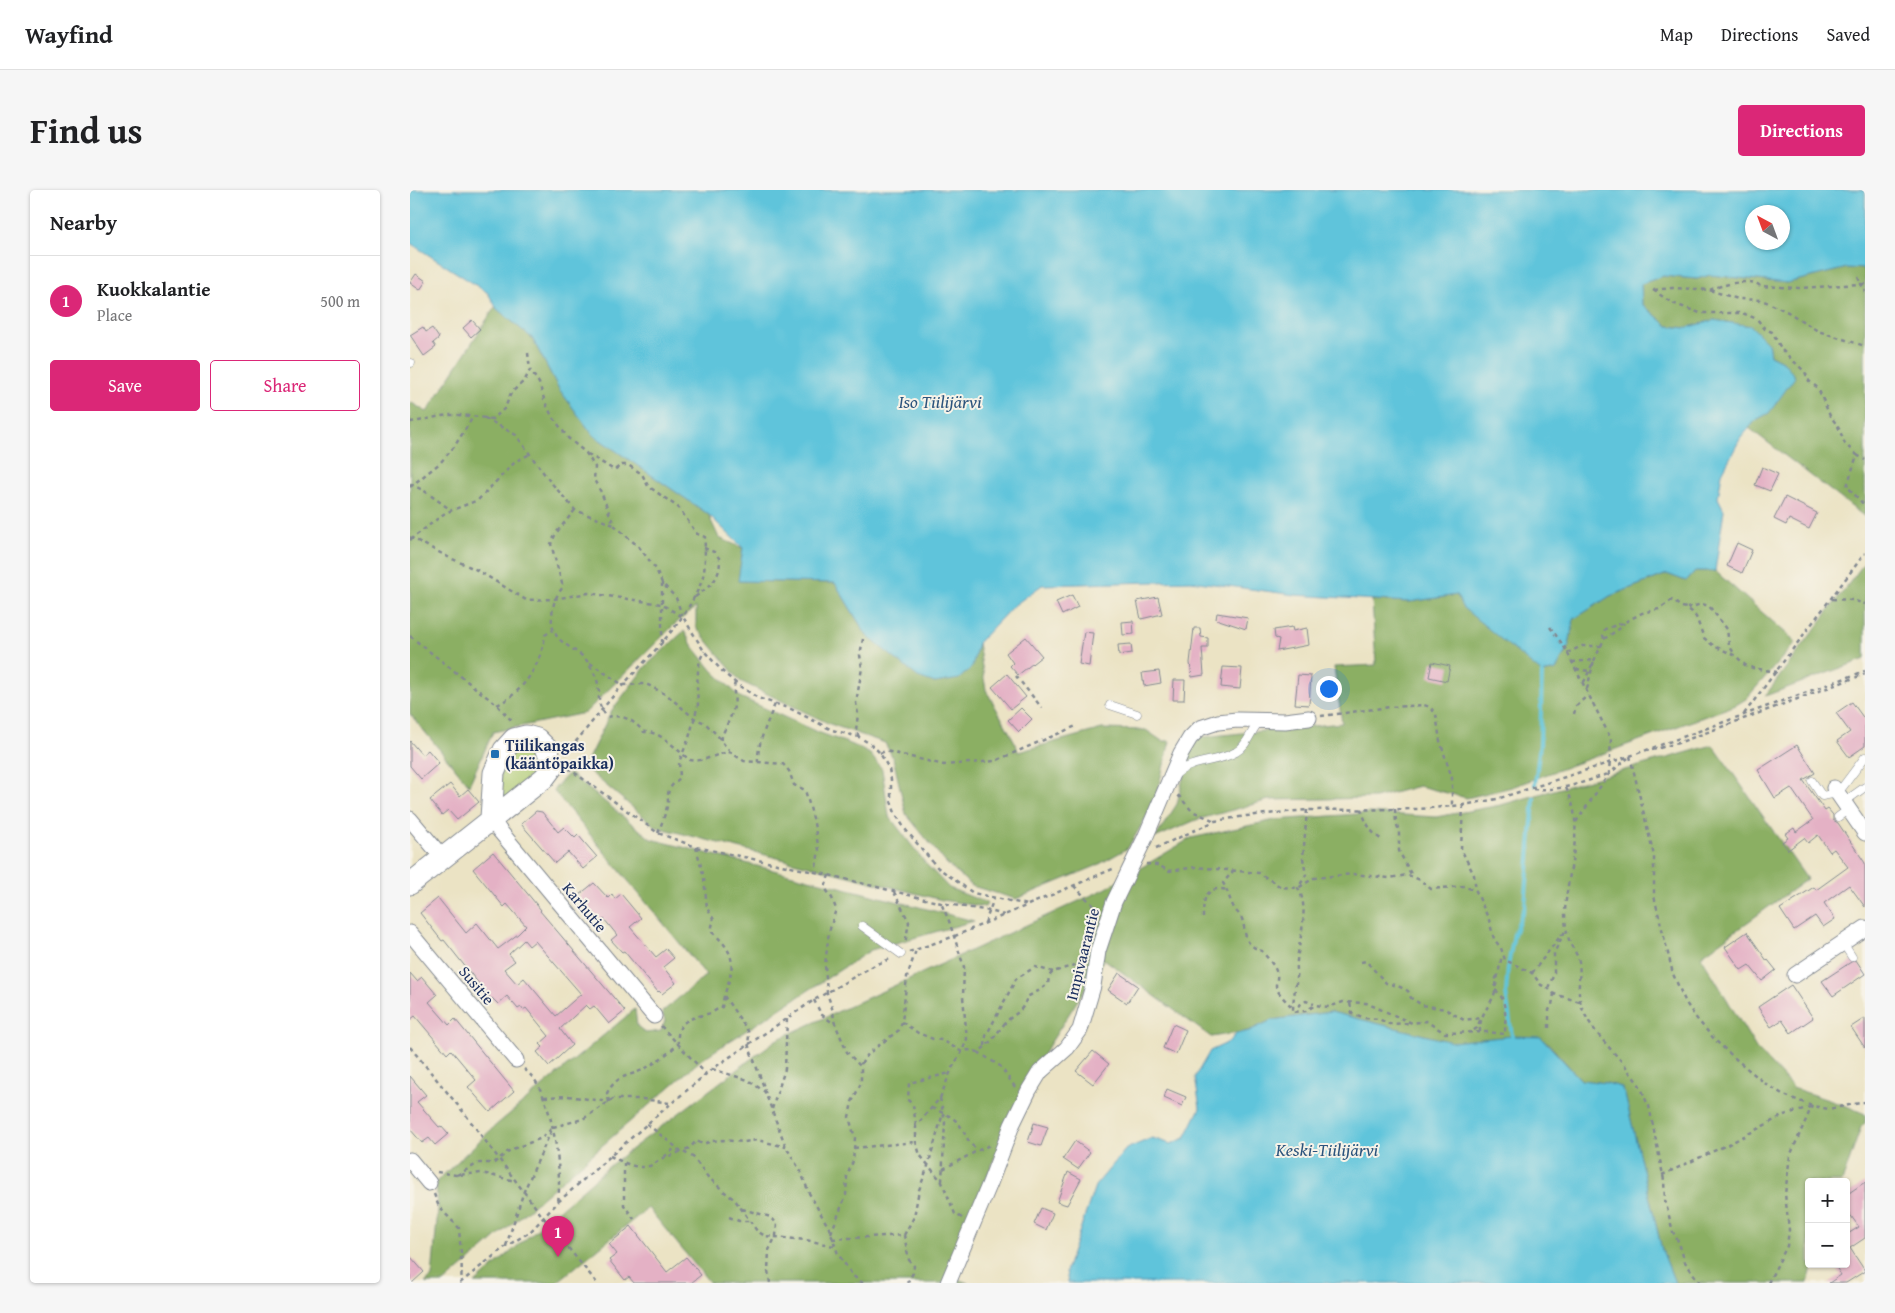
<!DOCTYPE html>
<html lang="en">
<head>
<meta charset="utf-8">
<style>
	body { margin:0; font-family:"Gentium Book Plus",serif; background:#f6f6f6; color:#202124 }
	.controls { position:absolute; right:15px; bottom:15px; display:grid; overflow:hidden; border-radius:5px; box-shadow:0 1px 4px #0004 }
	.controls button { width:45px; height:45px; display:grid; place-items:center; padding:0; border:0; border-bottom:1px solid #e0e0e0; background:#fff; color:#202124; font:25px sans-serif }
	.compass { position:absolute; left:1335px; top:15px; width:45px; height:45px; border-radius:50%; background:#fff; box-shadow:0 1px 4px #0004; rotate:319deg }
	.you { position:absolute; left:918px; top:498px; width:18px; height:18px; margin:-12px; border:4px solid #fff; border-radius:50%; background:#1a73e8; box-shadow:0 0 0 8px #1a73e833 }
	.badge { display:grid; place-items:center; width:32px; height:32px; border-radius:50%; background:#db2777; color:#fff; font-size:16px; font-weight:700 }
	.pin { position:absolute; translate:-50% -41px; filter:drop-shadow(0 1px 2px #0008) }
	.pin::after { content:''; position:absolute; top:26px; width:18px; height:15px; background:inherit; clip-path:polygon(0 0,100% 0,50% 100%) }
	.list { margin:0; padding:0; list-style:none }
	h2 { display:flex; justify-content:space-between; align-items:center; height:65px; margin:0; padding:0 20px; font-size:21px }
	h2 small { font-size:16px; font-weight:400; color:#757577 }
	.list li { display:grid; grid-template-columns:32px 1fr auto; gap:15px; align-items:center; box-sizing:border-box; height:90px; padding:0 20px; border-top:1px solid #e0e0e0 }
	.list b { display:block; font-size:19px; white-space:nowrap }
	.list p { margin:0; font-size:16px; white-space:nowrap; color:#757577 }
	.list em { font-size:16px; font-style:normal; color:#757577 }
	.actions { display:flex; gap:10px; padding:15px 20px }
	.actions a { flex:1; padding:11px 0; border:1px solid #db2777; border-radius:5px; text-align:center; font-size:18px; color:#db2777 }
	.actions .main { background:#db2777; color:#fff }
	.map { position:relative; flex:none; width:1455px; height:1093px; overflow:hidden; border-radius:5px }
	header { display:flex; align-items:center; gap:30px; box-sizing:border-box; height:70px; padding:0 25px; background:#fff; border-bottom:1px solid #e0e0e0 }
	header strong { font-size:24px }
	nav { display:flex; gap:28px; margin-inline-start:auto; font-size:18px }
	.intro { display:flex; align-items:center; justify-content:space-between; box-sizing:border-box; height:120px; padding:0 30px }
	h1 { margin:0; font-size:35px }
	.button { padding:12px 22px; border-radius:5px; background:#db2777; color:#fff; font-size:18px; font-weight:700 }
	main { display:flex; gap:30px; padding:0 30px }
	aside { flex:1; background:#fff; border-radius:5px; box-shadow:0 1px 4px #0004 }
	.map>svg:first-child { display:block }
	.green { fill:#afcb72; stroke:#657d68 }
	.forest { fill:#8baf64; stroke:#536f61 }
	.water { fill:#5ec4db; stroke:#3c7a9c; fill-rule:evenodd }
	.lines { fill:none; stroke-linecap:round; stroke-linejoin:round }
	.stream { stroke:#5ec4db; stroke-width:4 }
	.building { fill:#e4b1c5; fill-rule:evenodd }
	.lane-casing { stroke:#838991; stroke-width:9 }
	.street-casing { stroke:#838991; stroke-width:17 }
	.secondary-casing { stroke:#838991; stroke-width:23 }
	.path { stroke:#838991; stroke-width:2.5; stroke-dasharray:4 4; stroke-linecap:butt }
	.lane { stroke:#fff; stroke-width:8 }
	.street { stroke:#fff; stroke-width:15 }
	.secondary { stroke:#fff; stroke-width:21 }
	.poi-dot { fill:#1f6fb2; stroke:#f7f3e8; stroke-width:2 }
	.labels { text-anchor:middle; dominant-baseline:central; stroke-width:4; stroke-linejoin:round; paint-order:stroke }
	.poi-label { font-size:16px; font-weight:bold; fill:#1b2f5e; stroke:#f7f3e8; text-anchor:start }
	.street-label { font-size:16px; fill:#1b2f5e; stroke:#f7f3e8 }
	.water-label { font-size:18px; font-style:italic; fill:#2c547d; stroke:#f7f3e8 }
</style>
</head>
<body>
<header>
<strong>Wayfind</strong>
<nav><a>Map</a><a>Directions</a><a>Saved</a></nav>
</header>
<div class="intro"><h1>Find us</h1><a class="button">Directions</a></div>
<main>
<aside>
<h2>Nearby<small></small></h2>
<ul class="list">
<li><span class="badge">1</span><div><b>Kuokkalantie</b><p>Place</p></div><em>500 m</em></li>
</ul>
<div class="actions"><a class="main">Save</a><a>Share</a></div>
</aside>
<div class="map">
<svg width="1455" height="1093" viewBox="0 0 1455 1093">
	<rect width="100%" height="100%" fill="#f7f3e8"/>
	<filter id="ink" filterUnits="userSpaceOnUse"><feTurbulence type="fractalNoise" baseFrequency=".02" numOctaves="2"/><feDisplacementMap in="SourceGraphic" scale="10" xChannelSelector="R" yChannelSelector="G"/><feConvolveMatrix kernelMatrix="1 2 1 2 8 2 1 2 1" color-interpolation-filters="sRGB"/></filter>
	<filter id="wash" filterUnits="userSpaceOnUse"><feTurbulence type="fractalNoise" baseFrequency=".0096" numOctaves="4" result="noise"/><feDisplacementMap in="SourceGraphic" scale="20" xChannelSelector="R" yChannelSelector="G"/><feGaussianBlur stdDeviation="1.12" result="paint"/><feColorMatrix in="noise" values="0 0 0 0 0 0 0 0 0 0 0 0 0 0 0 0 0 1.4 0 .05"/><feComposite in="paint" operator="in"/></filter>
	<g filter="url(#wash)">
		<rect width="100%" height="100%" fill="#ebe3c4"/>
		<path class="green" d="M117 552 134 566 130 577 88 616 91 573Z"/>
		<path class="forest" d="M1437 78 1455 79V327L1339 238 1346 230 1359 223 1374 172 1360 165 1358 153 1340 136 1304 130 1276 138 1258 136 1232 114 1231 94 1253 86 1287 89 1300 85 1377 93Z
			M85 117 122 148 149 199 183 245 298 324 309 348 333 358 329 391 425 393 457 446 524 493C558 487 559 486 568 453L576 500 606 554 608 562 692 539 736 540 752 551H760L744 614 718 658 686 676 606 709 562 696 536 673 496 624 483 568 475 553 420 534 330 491 286 437V417L264 435 175 523 83 542 59 595 0 524V212L17 222Z
			M1455 372V469L1355 506Z
			M1285 381H1305L1386 452 1336 509 1326 515 1102 597 1057 608 1009 596 965 608 859 610 786 630 745 648 767 614 782 548 932 533 924 477 966 475 962 410 999 412 1047 405 1133 483 1146 480 1159 455 1164 429 1200 406 1257 384 1276 391Z
			M274 441 282 455 302 480 330 507 405 541 443 555 460 564 472 579 479 626 516 674 539 698 577 713 575 717 532 710 246 637 174 577 202 520 236 476Z
			M1303 555 1397 689 1291 766 1346 858 1383 898 1439 917 1455 924V933L1451 937 1432 992H1399V1074H1403L1398 1093H1265L1252 1060 1215 905 1211 897 1196 893 1171 890 1137 852 1105 846 1042 852 921 822 862 830 839 841 801 847 694 769 615 893 537 1085 558 1093H300L238 1018 146 1093H65L203 973 366 850 695 699 781 648 865 630 961 623 1026 627 1091 615Z
			M159 583 241 649 564 731 461 760 292 869 34 1093H15L22 1087 28 1019 26 992 85 936 225 819 227 836 236 843 251 841 255 831 252 822 296 785 143 600Z"/>
		<path class="water" d="M0 0H1455V79L1437 78 1377 93 1300 85 1287 89 1253 86 1231 94 1232 114 1258 136 1276 138 1304 130 1341 136 1358 153 1360 165 1374 172 1385 187 1359 223 1346 230 1330 249 1312 283 1308 308 1314 320 1305 381H1285L1276 391 1257 384 1200 406 1164 429 1159 455 1146 480 1132 483 1052 417 1047 405 999 412 885 405 781 391 632 395 602 417 568 453 562 477 549 489 525 493 508 487 457 446 425 393 328 391 333 358 298 324 183 245 149 199 122 148 87 119 78 103 0 53ZM1342 22H1372V52H1342Z
			M921 822 1042 852 1102 846 1131 847 1171 890 1196 893 1211 897 1215 905 1252 1060 1265 1093H658L656 1081 685 996 716 959 742 948 761 954 775 948 790 918 785 887 800 861 819 852 826 844 839 841 862 830Z"/>
		<g class="lines">
			<path class="stream" d="M1125 595 1130 554 1132 483
				M1102 846 1096 803 1098 776 1104 744 1115 716 1124 608"/>
		</g>
		<g id="blocks">
			<path class="building" d="M6 84 16 91 10 100 0 93Z
				M62 130 70 139 61 147 53 138Z
				M13 137 16 142 22 138 29 148 23 153 26 157 14 166 0 145Z
				M1352 277 1368 284 1360 301 1345 295Z
				M1375 307 1407 323 1399 339 1379 329 1376 335 1364 329Z
				M1327 353 1342 360 1332 383 1317 376Z
				M662 405 668 417 652 425 646 412Z
				M748 407 752 424 731 429 727 411Z
				M807 423 838 428 836 439 806 429Z
				M723 431 724 444 713 445 712 432Z
				M882 437 883 441 897 438 899 455 867 461 869 449 865 448 864 440Z
				M784 438H790L791 447 798 448V458H792L794 485 782 487 780 473Z
				M674 442 683 443 679 476 669 474Z
				M616 447 632 466 608 485 600 476 603 473 596 463Z
				M721 454 722 463 709 465 708 455Z
				M1022 472 1040 476 1037 491 1019 487Z
				M813 477 832 478 830 499 811 497Z
				M749 481 751 493 734 496 732 483Z
				M597 484 616 507 601 519 582 497Z
				M888 485 901 486 899 515 885 514Z
				M764 490H775L774 510H763Z
				M1442 512 1455 530V556L1439 567 1427 551 1440 542 1426 523Z
				M611 518 622 529 609 542 598 530Z
				M0 551 12 565 18 560 29 573 11 589 0 576Z
				M1387 555 1405 583 1393 590 1415 621 1418 619 1423 625V630L1428 633 1455 673V717L1439 695 1414 713 1425 729 1413 737 1405 726 1384 740 1370 719 1404 697 1406 700 1438 677 1424 659 1420 662 1408 645 1398 653 1394 648 1378 660 1372 652 1378 648 1375 644 1384 638 1386 642 1403 630 1381 598 1365 608 1348 580Z
				M40 594 50 606 58 599 69 612 47 630 38 620 32 625 20 610Z
				M126 621 132 622 148 642 154 637 165 648 168 645 187 667 173 679 158 662 145 673 111 634Z
				M83 662 131 720 130 721 215 821 199 834 184 816 180 819 176 815 150 839 162 855 139 876 127 862 133 857 130 854 139 846 116 818 113 820 111 817 108 819 97 806 88 814 82 808 81 809 34 750 32 751 10 723 28 708 56 743 67 733 88 759 108 744 116 736 97 714 94 717 63 679ZM114 750 119 756 125 751 171 804 146 826 114 788 107 794 94 779 105 771 99 764Z
				M184 693 198 708 202 704 205 709 211 704 231 728 220 737 246 767 256 759 264 768 253 777 266 793 252 804 249 801 248 802 214 761 212 762 201 750 207 745 194 729 190 733 171 711 169 705Z
				M1337 742 1357 771 1358 770 1366 780 1352 791 1339 775 1331 780 1315 757Z
				M1446 770 1455 784 1423 806 1412 791 1441 772Z
				M0 783 7 791 12 787 27 805 19 812 39 835 45 829 104 901 80 922 58 897 66 890 41 860 37 864 5 826 0 830Z
				M709 783 728 796 717 813 698 800Z
				M1381 795 1403 828 1381 843 1372 830 1361 837 1348 817Z
				M1455 828V858L1441 837Z
				M763 834 776 840 766 864 753 858Z
				M683 861 699 874 683 894 666 881Z
				M0 886 16 905 7 912 29 937 31 936 38 944 25 955 19 948 12 953 0 939Z
				M757 899 776 907 772 916 754 908Z
				M624 933 638 937 631 956 618 952Z
				M665 951 680 962 668 979 653 969Z
				M658 982 671 989 657 1015 647 1012Z
				M1455 992V1048L1440 1058 1455 1081 1436 1093H1419L1431 1085 1424 1074H1436V1045L1449 1037 1436 1019V1005Z
				M631 1018 643 1023 636 1040 624 1034Z
				M221 1036 257 1082 276 1067 291 1085 281 1093H224L219 1087 215 1090 199 1070 207 1064 199 1054Z
				M0 1066 14 1082 2 1093H0Z"/>
		</g>
	</g>
	<g filter="url(#ink)">
		<use href="#blocks" fill-opacity="0" stroke="#838991" stroke-width="1"/>
		<g class="lines">
			<defs>
				<path id="lane" d="M0 173H1
					M700 515 727 524
					M765 585C782 569 807 573 826 562 839 554 840 541 850 531
					M1402 591 1412 606 1428 603 1455 567
					M1434 612 1455 597
					M1428 627 1439 619
					M452 736 491 764
					M1433 753 1442 767"/>
				<path id="street" d="M1424 598 1455 643
					M81 628 89 640 244 826
					M0 629 32 667
					M0 743 106 870
					M1385 785 1455 738
					M0 970 19 993
					M538 1093 580 993 602 935 619 900 630 882 657 858 670 840 683 796 688 761 704 712 735 648 771 563 780 548 790 538 808 532 827 530 875 531 899 528"/>
				<path id="secondary" d="M0 694 134 588 143 576 136 558 127 549 116 546 104 549 94 560 84 583 81 628"/>
			</defs>
			<use href="#lane" class="lane-casing"/>
			<use href="#street" class="street-casing"/>
			<use href="#secondary" class="secondary-casing"/>
			<path class="path" d="M1448 87 1451 94H1455
				M1243 100 1262 113 1290 123H1332L1347 129 1355 139 1362 142 1372 160 1395 182 1399 191 1408 198 1420 226 1428 236 1435 254 1447 265 1437 296 1455 316
				M1244 100 1262 98 1287 99 1299 100 1328 109 1352 110 1378 122 1408 141 1455 156
				M1300 100C1311 95 1342 87 1350 96L1389 98 1451 94 1455 102
				M118 163 120 180
				M75 228 106 245 138 289 165 320 204 335
				M0 232C11 231 21 228 31 226 48 223 67 227 83 229L95 218 101 203 115 190 120 180 129 193 135 212 142 226 158 248 176 263 185 277 184 290 191 302 204 335 229 357 246 379 252 393 266 408 272 425
				M1447 265 1455 270
				M0 294 13 300 41 320
				M0 297 30 273 44 257 63 227
				M165 320 146 343 141 354 153 397C145 407 143 414 142 426 139 457 171 456 180 476 183 481 187 488 188 494 191 510 185 511 197 527 213 524 223 530 234 542 252 541 266 560 280 570 293 573 307 563 320 562L334 571 373 574 379 581 384 595 395 600 403 628 409 660 405 683
				M0 347 38 367 67 380 116 410 144 409 178 403 251 414 273 427 294 461 313 482 328 495 348 508 381 519 422 540 449 547 462 555 470 563 479 579 481 590V611L485 623 495 639 527 677 563 703 618 715
				M0 350 35 323 68 310 106 271 120 264
				M252 393V453
				M285 407C301 395 310 390 310 369L304 362 294 358
				M1422 409 1442 410 1455 414
				M1277 418 1292 414 1299 416 1317 439 1319 455 1325 465
				M1140 437 1155 458 1201 549 1199 584
				M0 446 87 515 103 532
				M1194 449 1209 439 1214 433
				M1191 456 1194 449 1193 445 1195 439 1215 432 1232 423 1249 419 1262 410 1271 417 1277 418 1282 422 1286 427 1294 448 1304 456 1326 466 1335 475 1343 478 1367 482
				M1157 463 1172 456H1191L1173 494
				M1162 472 1184 470 1177 499
				M180 473 213 495 236 494 257 505 284 528 295 533 307 545 320 562
				M1166 479 1179 481
				M606 486 632 518
				M87 515C113 503 132 473 135 445L143 440
				M1164 524 1166 516 1178 505
				M1334 524 1455 363
				M911 526 980 517 1014 515 1020 517 1026 524 1030 551 1042 588V616
				M449 547 446 540 448 524 446 513 452 478 450 465 453 449
				M311 550C314 538 322 527 324 516 326 508 322 500 325 493
				M1242 560 1268 553 1455 484
				M470 563 476 561 534 575 585 571 666 536
				M155 564C175 542 192 518 212 496 242 463 273 435 291 393 297 378 294 362 295 347L287 344 269 318 238 296 232 284 218 275H212L204 280 178 264
				M1220 566 1244 666V706L1263 784 1276 813 1287 829 1305 850 1328 871 1356 894 1374 905 1402 916 1419 919 1455 912
				M348 572C347 553 358 532 365 514
				M158 578 248 643 286 657 419 685 531 713 580 721 594 725
				M1156 598C1175 633 1160 673 1156 710 1154 725 1155 741 1161 755 1164 760 1168 766 1169 772 1171 785 1167 797 1170 810 1174 833 1200 858 1215 875 1219 883 1223 886 1228 893 1233 899 1234 909 1239 916L1254 990 1255 1010 1263 1042 1269 1053 1275 1072 1290 1093
				M1123 599C1152 601 1171 593 1198 584
				M768 605 782 621 805 631
				M1053 615 1051 659 1064 685 1066 701
				M951 619C955 630 960 643 971 649
				M985 619 986 632 989 641V661L1002 686
				M897 620 893 668 896 685 888 698C900 719 889 749 887 771 886 777 888 782 887 787 885 799 883 810 883 822L896 821 905 815 919 817 933 812 956 813 1002 833 1016 831 1035 843 1077 842 1095 844C1095 831 1098 808 1085 800L1092 765
				M1166 632 1199 584 1218 568
				M248 643C251 636 257 619 258 612 258 607 257 608 258 604 259 597 265 592 270 588L269 572 279 548 288 515 287 497 288 481 290 470 294 461
				M286 657 294 688 297 718 304 730 302 736V742C328 765 324 776 314 806L338 841 339 846 338 854 355 900
				M746 658 805 631 836 626 897 620 1010 619 1053 615 1087 609 1220 566 1455 481
				M736 674 748 675 759 681 786 677 849 683 871 697 888 698 904 688 943 684 979 688 998 685 1010 690 1021 699 1054 696 1066 701 1079 730 1084 749 1091 758 1095 770 1122 783 1131 795 1138 798 1144 804 1170 812
				M824 680 813 693C818 701 819 708 823 716 825 721 830 724 832 729 837 744 832 754 852 761 857 768 865 775 867 784 868 788 866 791 866 796 867 803 878 813 883 818
				M419 685 415 698 422 708 426 719 419 742 415 775 417 803 423 821 424 831 437 862 451 877
				M664 696 683 715 687 723
				M484 702 499 732 495 754
				M793 728C793 709 795 695 818 700
				M575 733 584 708
				M499 762 545 746 705 678
				M951 772 956 771 976 793 988 796 998 801 1001 808 1012 815 1035 819 1054 830 1071 828 1067 838 1061 842
				M1122 783 1152 744
				M1138 798 1144 784V763L1156 739
				M404 810 411 824 424 834
				M940 813 942 823 955 828 969 829 979 834 1001 833
				M888 816 896 811 904 814
				M492 832 508 843 523 849 532 850 552 862 557 849 553 807 554 777 539 731 531 713
				M251 836 296 884
				M1139 838V820L1142 815 1144 804
				M1070 842C1069 823 1080 818 1085 802 1086 796 1084 792 1087 786
				M575 856 576 846 606 789 625 777 643 782
				M0 857 55 924 133 1027 187 1093
				M568 862 590 876 605 897
				M114 879C120 884 126 890 129 897 144 925 152 982 148 1012
				M302 879 338 890 355 902 376 957 391 982 399 1003 419 1038 428 1064 443 1086 453 1093
				M134 907 158 906 199 912
				M530 908 535 932 532 991
				M199 912 197 903C209 882 219 888 236 878 246 872 259 863 268 854 266 831 278 829 297 824 302 823 307 819 312 817L314 806
				M522 918C530 922 541 925 547 932 556 941 556 954 569 960L580 955
				M362 919 375 879 377 827
				M237 934 271 961 280 958 286 951 293 954 302 951 313 950 334 952 347 950 376 957
				M506 935 503 915 498 910 499 893 540 883
				M444 958 506 952
				M200 966C213 972 228 981 242 975 246 973 249 970 253 968 259 965 264 966 271 961L283 967 297 986 317 1004 325 1010 347 1041 355 1046 396 1050 424 1056
				M254 967 264 959 268 960
				M214 973V1015L224 1029
				M533 979 569 960
				M27 982 46 985 72 983 105 991
				M47 985 69 973H84L100 960 132 948 141 939
				M1252 985 1319 954 1374 925 1400 917
				M24 1004 29 1017 49 1038C50 1056 53 1073 51 1091
				M332 1019 361 1027 367 1034 366 1046 359 1060 358 1081 360 1093
				M319 1027 329 1031H340
				M552 1028 545 1024 532 992 510 965 506 952V936L530 908 542 878 552 862 558 860 568 862C581 854 586 844 595 833 605 822 612 824 617 807L630 800 638 794 639 786 643 782 665 775 673 767
				M421 1043 436 1005 437 986 443 971 445 948 439 927 442 912 451 893V874L459 863 489 840 492 832 497 787 506 760
				M494 1045 499 1070 504 1076 503 1083 497 1093
				M422 1049 494 1045 504 1027 509 1000 518 976 533 923
				M96 1056 114 1001 143 937 173 929 203 909H233L259 913
				M50 1093 95 1057 120 1042 148 1012 237 934 302 879 404 810 463 776 480 769
				M1358 1093 1377 1056 1379 1040 1375 1004 1380 966 1402 916"/>
			<use href="#lane" class="lane"/>
			<use href="#street" class="street"/>
			<use href="#secondary" class="secondary"/>
		</g>
	</g>
	<rect class="poi-dot" x="80" y="559" width="10" height="10" rx="2.5"/>
	<g class="labels">
		<g class="poi-label">
			<text x="95" y="555">Tiilikangas<tspan x="95" dy="18">(kääntöpaikka)</tspan></text>
		</g>
		<g class="street-label">
			<text transform="translate(175 717) rotate(50)">Karhutie</text>
			<text transform="translate(672 764) rotate(-76)">Impivaarantie</text>
			<text transform="translate(67 795) rotate(50)">Susitie</text>
		</g>
		<g class="water-label">
			<text x="530" y="211">Iso Tiilijärvi</text>
			<text x="917" y="959">Keski-Tiilijärvi</text>
		</g>
	</g>
</svg>
<div class="controls">
<button>+</button>
<button>−</button>
</div>
<svg class="compass" viewBox="-18 -18 36 36"><path d="M0-13l5 13h-10z" fill="#e53935"/><path d="M0 13l5-13h-10z" fill="#757577"/></svg>
<div class="you"></div>
<div class="pin badge" style="left:148px;top:1067px">1</div>
</div>
</main>
</body>
</html>
